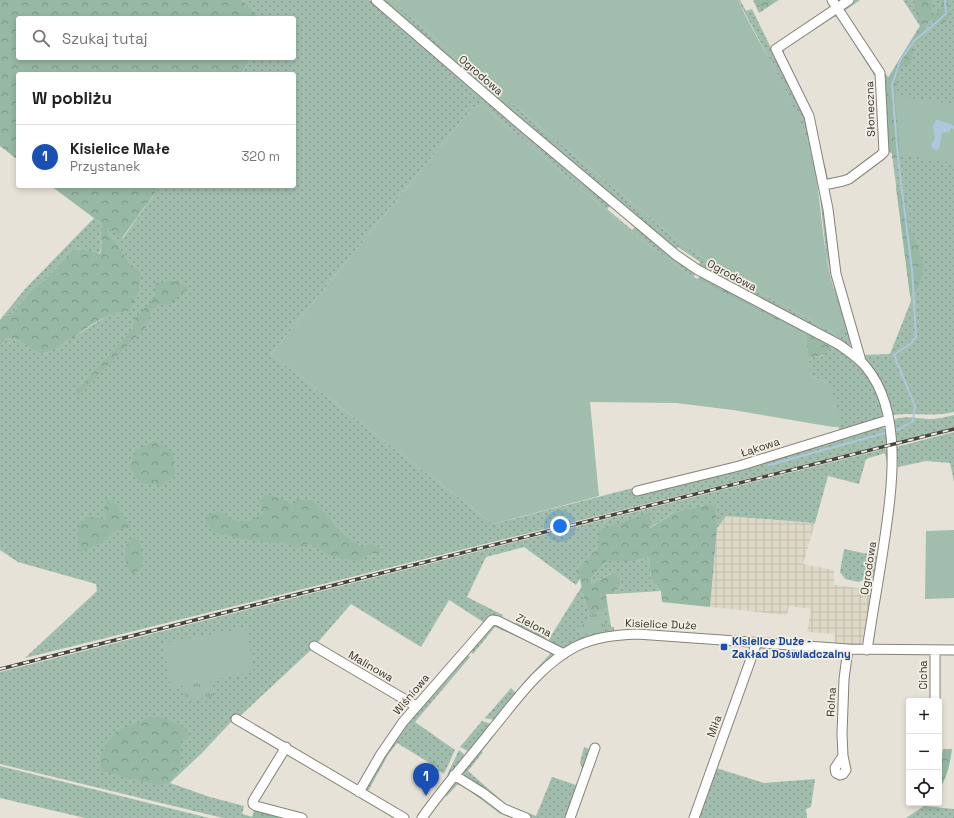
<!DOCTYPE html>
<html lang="pl">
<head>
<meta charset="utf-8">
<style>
	body { margin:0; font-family:"Space Grotesk",sans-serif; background:#f2f2f2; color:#202124 }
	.controls { position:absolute; right:12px; bottom:12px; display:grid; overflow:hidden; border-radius:4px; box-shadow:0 2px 6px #0003 }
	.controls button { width:36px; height:36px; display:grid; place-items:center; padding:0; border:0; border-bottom:1px solid #e0e0e0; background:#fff; color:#202124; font:20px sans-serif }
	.you { position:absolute; left:560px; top:526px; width:14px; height:14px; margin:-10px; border:3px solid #fff; border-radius:50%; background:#1a73e8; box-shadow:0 0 0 6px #1a73e833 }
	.badge { display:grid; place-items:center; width:26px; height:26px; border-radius:50%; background:#276d60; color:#fff; font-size:13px; font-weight:700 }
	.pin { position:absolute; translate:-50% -33px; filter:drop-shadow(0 1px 2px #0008) }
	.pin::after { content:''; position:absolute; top:21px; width:14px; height:12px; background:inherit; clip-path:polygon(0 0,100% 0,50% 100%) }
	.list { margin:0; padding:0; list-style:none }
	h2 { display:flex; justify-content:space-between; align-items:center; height:52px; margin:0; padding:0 16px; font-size:17px }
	h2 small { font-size:13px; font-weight:400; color:#757577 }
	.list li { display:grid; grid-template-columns:26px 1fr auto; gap:12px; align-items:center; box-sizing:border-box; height:64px; padding:0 16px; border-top:1px solid #e0e0e0 }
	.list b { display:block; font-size:15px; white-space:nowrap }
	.list p { margin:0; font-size:13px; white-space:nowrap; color:#757577 }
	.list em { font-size:13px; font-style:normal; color:#757577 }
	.icon { flex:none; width:22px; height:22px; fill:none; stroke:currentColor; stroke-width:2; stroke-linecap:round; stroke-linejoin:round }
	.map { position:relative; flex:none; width:954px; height:818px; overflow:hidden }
	.search { position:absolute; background:#fff; box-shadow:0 2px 6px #0003; left:16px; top:16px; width:280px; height:44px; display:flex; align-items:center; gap:10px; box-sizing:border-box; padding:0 14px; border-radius:4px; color:#757577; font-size:15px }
	.panel { position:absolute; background:#fff; box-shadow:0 2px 6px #0003; left:16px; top:72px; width:280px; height:116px; border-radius:4px }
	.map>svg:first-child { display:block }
	.industrial { fill:url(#industrial-grid) }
	.grass { fill:url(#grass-dots) }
	.forest { fill:url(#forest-crowns) }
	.park { fill:url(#park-tufts) }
	.garden { fill:#a1bdad }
	.water { fill:#adc7df }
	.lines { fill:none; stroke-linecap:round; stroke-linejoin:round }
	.stream { stroke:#adc7df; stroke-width:2 }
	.minor-casing { stroke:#868278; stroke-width:11 }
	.minor { stroke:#fff; stroke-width:9 }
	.rail-casing { stroke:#46443f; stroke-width:3.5 }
	.rail { stroke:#f3efe4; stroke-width:2; stroke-dasharray:6; stroke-linecap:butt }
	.transit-dot { fill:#1a4fb4; stroke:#f3efe4; stroke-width:1.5 }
	.labels { text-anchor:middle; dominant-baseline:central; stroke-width:3.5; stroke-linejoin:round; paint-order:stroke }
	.street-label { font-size:11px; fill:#33312d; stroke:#f3efe4 }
	.transit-label { font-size:11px; font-weight:bold; fill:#164399; stroke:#f3efe4; text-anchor:start }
</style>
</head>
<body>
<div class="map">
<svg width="954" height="818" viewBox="0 0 954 818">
	<defs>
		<pattern id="industrial-grid" width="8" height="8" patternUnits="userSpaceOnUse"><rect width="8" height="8" fill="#ded8c6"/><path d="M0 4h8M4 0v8" fill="none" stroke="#bfbaaa"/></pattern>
		<pattern id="grass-dots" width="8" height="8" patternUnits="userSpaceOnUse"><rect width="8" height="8" fill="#a1bdad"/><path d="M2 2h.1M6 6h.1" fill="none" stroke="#849a8d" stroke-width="1.8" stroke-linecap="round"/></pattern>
		<pattern id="forest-crowns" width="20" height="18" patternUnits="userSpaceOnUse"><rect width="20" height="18" fill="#97b8a5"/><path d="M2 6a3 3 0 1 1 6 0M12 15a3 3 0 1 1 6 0" fill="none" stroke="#7c9687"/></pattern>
		<pattern id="park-tufts" width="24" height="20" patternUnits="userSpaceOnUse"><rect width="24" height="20" fill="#a1bdad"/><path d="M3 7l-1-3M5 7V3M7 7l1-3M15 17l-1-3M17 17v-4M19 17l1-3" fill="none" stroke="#849a8d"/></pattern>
	</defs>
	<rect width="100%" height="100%" fill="#e6e2d7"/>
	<path class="industrial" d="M725 516 815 523 803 564 834 570V585L873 590 864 639 862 643 857 646 834 644 835 634 807 632 811 609 789 606 787 615 710 607 717 528Z"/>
	<path class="grass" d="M242 0H369L610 206 607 209 632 230 635 227 695 274 694 277 690 275 638 237 482 105 472 108 271 354 493 524 633 488 635 494 882 426 886 431 888 444 25 658 97 591 96 584 18 562 0 550V346L7 338 18 340 33 350 44 354 63 344 105 317 120 311 141 272 129 262 117 244 106 232 107 227 123 238 160 186H294V74H241L252 58H294V18H261Z
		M380 0H391L480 77 682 244 738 280 838 335 834 287 826 254 820 196 810 150 803 129 787 93 738 0H740L746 11 752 9 805 118 851 341V345L846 346 697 266 700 262 678 247 675 250Z
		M753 0H779L759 13Z
		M854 0H860L846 10V13L888 78 920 26 903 0H954V412C938 416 923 414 907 414 901 414 896 415 891 415L863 355 890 354 911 301 892 154 890 152 886 154 884 74 843 10 845 6Z
		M836 13 876 70 878 81 837 17H834L785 49 783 54 811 109 828 178 830 180 825 178 813 125 781 52 782 49Z
		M94 218 102 224 100 228 102 245 99 254 83 249 72 250 45 280 33 288 12 314 3 316 25 289Z
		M831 345C842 350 854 359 862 368 871 378 887 406 881 420L841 431 838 427H840L826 382 811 376 808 358 822 356Z
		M954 415V427L895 443 892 421C903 414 917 419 929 419 938 419 946 417 954 415Z
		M954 432V482L950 463 926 461 898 467 896 447Z
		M888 448 889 473 885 453 866 459 859 484 828 476 815 523 726 516 717 528 716 505 675 512 649 528V514L599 529V546L575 571 580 579 576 585 524 547 486 557 467 597 503 615 501 619 477 629 483 622 449 600 421 647 351 604 311 650 240 716 231 722 202 753 170 783 210 797 244 806 241 818H223L0 764V672Z
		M844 549 878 556 874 577 858 582 845 579 840 572Z
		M649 557 651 579 661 591 613 594 620 586 621 581 610 573 592 586 591 578 607 561H635Z
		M582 586 584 599 590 615 608 608 611 627H614V631L590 637 564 649 550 642 549 639Z
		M516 622 546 637 543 641 515 626Z
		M496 624 520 634 518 637 495 627 473 654 469 650 493 625Z
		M553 651 556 654 526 683 525 681Z
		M466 653 470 657 415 722 455 750 444 774 439 771 438 773 433 774 438 768 397 743 388 755 367 793 364 789 391 742Z
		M511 688 516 693 494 720 485 718Z
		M482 721 492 724 470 752 460 747Z
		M584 747 592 750 585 772H581L582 768 580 763Z
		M459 750 466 756 448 776 447 775Z
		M481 751 483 752 468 771 506 804 536 816 552 777 576 785 579 778 582 779 568 818H533L507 808 461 775V773Z
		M0 766 209 818H85L0 798Z
		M716 768 764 783 815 779 811 807 806 809 807 818H697Z
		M460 782 509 815V817L499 813 462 785H457L446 797 445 792 453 783Z
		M924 806 954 809V818H906Z"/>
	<path class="forest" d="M0 0H242L261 18H18V58H252L241 74H18V160L0 146Z
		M755 0H772L770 5 761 9Z
		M914 0H931L933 5 930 12 936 14 943 7 941 0H948L949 18 942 25 931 19 925 26 923 37 913 45V55L910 65H903C895 74 898 86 895 97L900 155V158L895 160 892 158V153L890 152 886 154 884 72 888 78 920 26C919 16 914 9 914 0Z
		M51 186H160L122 238 107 228V232L117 244 129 262 141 272 139 288 129 311C104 311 84 332 63 344 57 348 50 351 43 354L33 350 18 340 7 338 0 346V320L3 316 12 314 33 288 45 280 72 250 83 249 100 254 102 245 100 228 102 224Z
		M896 187 906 198 908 225 917 244 924 266 918 289 910 296Z
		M701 276 831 345C826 357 820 356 808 358L806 335 697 279Z
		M176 281 188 288 169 305 160 304 151 311 147 326 77 396 78 389 133 329 135 318 155 298V283Z
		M155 441 173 452 175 475 162 485 141 483 129 467 136 450Z
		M266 494 279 498 292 505 298 499 313 501 331 520 338 530 362 548 371 544 383 550 382 553C371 552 366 555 358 561L329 556 320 549 309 544 297 548 285 542H267L242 539 213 532 206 522 207 516 219 511C239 524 244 528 264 512L259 501Z
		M106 499 114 501 130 527 114 531 103 542 80 552 78 535 79 525 88 516 107 520 104 510Z
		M716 504 717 528 710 607 662 602 661 591 651 579 649 557 635 561H607L591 578 592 585 611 573H616L621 581 620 586 613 594H606L608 608 590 615 584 599 580 579 575 571 599 546V529L650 513V528L675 512Z
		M132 538H139L142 555V567L132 574C125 563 121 549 132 538Z
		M153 717 167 719 186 728 189 736 181 742 180 766 169 783 158 785 101 771 100 755 116 732 135 723Z
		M943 749H952C950 765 947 777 939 790V772Z
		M255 808 291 818H241L242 814 252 817Z"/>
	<path class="park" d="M601 610 606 629 582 635 578 631 590 615Z
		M210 680 213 696 186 701 183 685Z"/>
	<path class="garden" d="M391 0H738C761 50 795 96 810 150 820 184 820 219 826 254 830 279 838 303 845 327L838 335 738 280 682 244 480 77Z
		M895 96 954 104V163L901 155Z
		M482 105 638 237 690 275 806 335 811 376 826 382 836 399 841 427H833L733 410 676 403 590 402 599 496 493 524 271 354 472 108Z
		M954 530V598L925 599 926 531Z
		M246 628 254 672 171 688 163 643Z"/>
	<path class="water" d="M936 120H938L951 124 954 126V129L951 128 949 132 942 133 939 150 933 149 931 144 935 139 933 126Z"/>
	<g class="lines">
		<path class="stream" d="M893 431 900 429 913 421 915 406 894 355 910 344 916 337 912 270 898 158 892 85 900 61 914 41 946 14 945 0
			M769 465 889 432"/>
		<defs>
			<path id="minor" d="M376 0 514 119 676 255 698 270 838 344C848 351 858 357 866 367 905 414 891 495 883 550 878 583 872 616 867 650
				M849 0 776 49 809 116 828 209 836 274 861 361
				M824 185 843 181 849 179 881 155 884 152 880 73 832 0
				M637 491 739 466 888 420
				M314 646 416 706
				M935 650V701
				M236 719 404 818
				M286 747 253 801V804L256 806 302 818
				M843 756 835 768 836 773 840 775 843 774 846 770 843 756 842 734 844 679 848 649
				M454 775 483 793 504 809 526 818
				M359 792 381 754 403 722 492 620 498 621 564 654
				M422 818C443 788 467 761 490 732 515 702 539 666 575 647 595 637 615 635 637 634L848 649 954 650
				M570 818 595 748
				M694 818 757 642"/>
		</defs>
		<use href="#minor" class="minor-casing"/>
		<use href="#minor" class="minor"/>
		<defs>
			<path id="rail" d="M0 669 954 429"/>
		</defs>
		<use href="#rail" class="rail-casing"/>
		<use href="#rail" class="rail"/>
	</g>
	<rect class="transit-dot" x="720" y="643" width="8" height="8" rx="2"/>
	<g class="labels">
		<g class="street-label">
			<text transform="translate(481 75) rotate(41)">Ogrodowa</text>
			<text transform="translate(870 109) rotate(-92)">Słoneczna</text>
			<text transform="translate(732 275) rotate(28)">Ogrodowa</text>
			<text transform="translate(760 447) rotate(-18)">Łąkowa</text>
			<text transform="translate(868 568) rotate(-81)">Ogrodowa</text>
			<text transform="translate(661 624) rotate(2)">Kisielice Duże</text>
			<text transform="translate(534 625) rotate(27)">Zielona</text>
			<text transform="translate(371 666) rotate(30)">Malinowa</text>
			<text transform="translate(923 675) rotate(-90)">Cicha</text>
			<text transform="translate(411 694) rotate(-50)">Wiśniowa</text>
			<text transform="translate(831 702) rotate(-87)">Rolna</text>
			<text transform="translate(714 726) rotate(-70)">Miła</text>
		</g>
		<g class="transit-label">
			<text x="732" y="641">Kisielice Duże -<tspan x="732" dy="13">Zakład Doświadczalny</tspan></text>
		</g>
	</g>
</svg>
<div class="controls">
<button>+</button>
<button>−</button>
<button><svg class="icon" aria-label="locate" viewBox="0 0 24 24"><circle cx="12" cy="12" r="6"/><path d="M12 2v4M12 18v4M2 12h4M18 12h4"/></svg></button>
</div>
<div class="you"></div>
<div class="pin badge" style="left:426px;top:796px;background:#1a4fb4">1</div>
<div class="search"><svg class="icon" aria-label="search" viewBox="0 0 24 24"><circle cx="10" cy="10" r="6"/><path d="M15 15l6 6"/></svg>Szukaj tutaj</div>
<section class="panel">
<h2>W pobliżu<small></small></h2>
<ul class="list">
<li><span class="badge" style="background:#1a4fb4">1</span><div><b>Kisielice Małe</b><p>Przystanek</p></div><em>320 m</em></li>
</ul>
</section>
</div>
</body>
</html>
